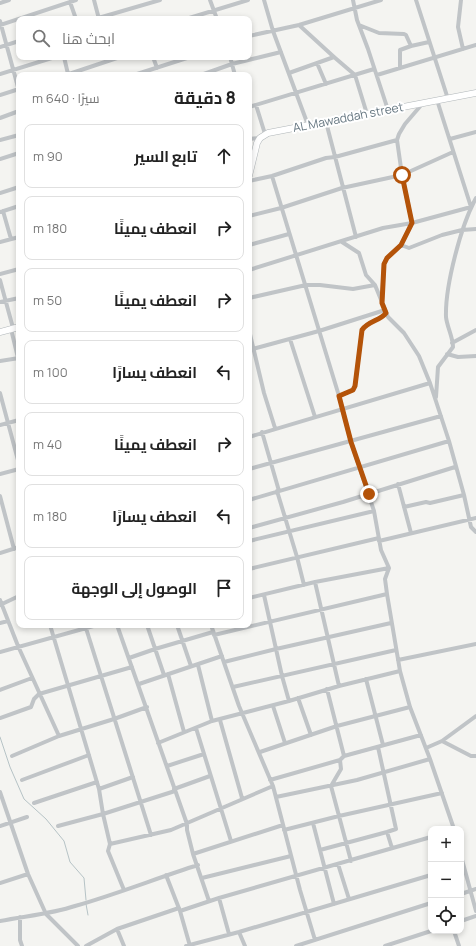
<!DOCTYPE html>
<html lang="ar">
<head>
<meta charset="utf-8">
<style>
	body { margin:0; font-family:Manrope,Cairo,sans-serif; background:#f2f2f2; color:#222; direction:rtl }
	.controls { position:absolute; right:12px; bottom:12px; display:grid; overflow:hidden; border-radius:8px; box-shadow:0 2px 6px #0003 }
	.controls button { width:36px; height:36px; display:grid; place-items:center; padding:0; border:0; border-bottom:1px solid #e0e0e0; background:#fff; color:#222; font:20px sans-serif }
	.stop { position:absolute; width:12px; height:12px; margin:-9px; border:3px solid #b45309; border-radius:50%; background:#fff }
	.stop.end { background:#b45309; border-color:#fff; box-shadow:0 1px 4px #0008 }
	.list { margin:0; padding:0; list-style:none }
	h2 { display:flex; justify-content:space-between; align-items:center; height:52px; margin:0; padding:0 16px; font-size:17px }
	h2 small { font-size:13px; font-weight:400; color:#767676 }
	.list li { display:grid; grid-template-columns:26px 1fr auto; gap:12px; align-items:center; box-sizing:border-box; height:64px; margin:0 8px 8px; padding:0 8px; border:1px solid #e0e0e0; border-radius:8px }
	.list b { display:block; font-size:15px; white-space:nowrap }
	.list em { font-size:13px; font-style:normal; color:#767676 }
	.icon { flex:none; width:22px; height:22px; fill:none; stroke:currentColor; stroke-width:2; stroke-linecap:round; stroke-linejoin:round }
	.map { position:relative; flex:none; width:476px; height:946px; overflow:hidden; direction:ltr }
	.search { position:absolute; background:#fff; box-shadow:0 2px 6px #0003; left:16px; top:16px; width:236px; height:44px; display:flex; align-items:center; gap:10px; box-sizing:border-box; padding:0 14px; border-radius:8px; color:#767676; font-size:15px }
	.panel { position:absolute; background:#fff; box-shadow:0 2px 6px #0003; left:16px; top:72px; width:236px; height:556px; border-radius:8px; direction:rtl }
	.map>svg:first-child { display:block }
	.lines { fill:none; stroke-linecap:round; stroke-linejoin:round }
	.stream { stroke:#b6c3c6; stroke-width:1 }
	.secondary-casing { stroke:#b0b6b9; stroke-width:7 }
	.street { stroke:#c0c4c7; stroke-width:4 }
	.secondary { stroke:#fff; stroke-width:6 }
	.route { stroke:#b45309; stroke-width:5 }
	.labels { text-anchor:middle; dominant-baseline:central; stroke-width:4; stroke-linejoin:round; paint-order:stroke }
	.street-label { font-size:12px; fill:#657680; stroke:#fff }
</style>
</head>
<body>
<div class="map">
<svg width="476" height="946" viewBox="0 0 476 946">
	<rect width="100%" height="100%" fill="#f4f4f1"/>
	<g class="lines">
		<path class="stream" d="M0 737 10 767 24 799 46 819 64 841 70 862 84 878 86 900
			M86 904 88 915"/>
		<defs>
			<path id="secondary" d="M249 176 257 143 260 138 268 133 476 93
				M0 332 19 327"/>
		</defs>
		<use href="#secondary" class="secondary-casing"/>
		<path class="street" d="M94 0 99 19
			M210 0 217 19
			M264 0 273 31 308 125
			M353 0 357 20 368 49 388 110
			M416 0 448 99
			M461 0 458 27 463 49
			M70 2 76 19
			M0 3 9 0
			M95 19 160 0
			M186 19 248 0
			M0 21 19 91
			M0 25 76 0
			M299 25 334 57 355 75 367 114
			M359 25 379 33 404 34 406 35 411 46
			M249 36 299 25 381 0
			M0 47 19 41
			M64 57 68 74
			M153 57 157 68
			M230 57 235 75
			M317 63 326 84
			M400 67V50L411 46 429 42
			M289 73 334 57
			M0 74 55 57
			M66 75 120 57
			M134 75 190 57
			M201 75 232 64 281 52
			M377 75 476 45
			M0 95 19 89
			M256 105 265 134
			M249 107 374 69
			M0 118 19 111
			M326 122 356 237
			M249 139 260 138
			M450 139 476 132
			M0 140 19 135
			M0 159 19 153
			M272 176 339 396 351 442 374 511 381 550 389 568 385 579 387 594 400 671 410 707 430 759 454 829
			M249 181 272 176 326 158 335 157 397 140
			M0 193 19 187
			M3 211 11 239
			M0 212 19 206
			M249 216 281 208 342 188 402 175 453 152
			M0 242 19 237
			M342 242 359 253 366 275 375 285 388 317 404 333 419 356 430 383 449 441 464 495 471 527 476 532
			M249 245 289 234
			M401 245 409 248 442 235 462 230 476 229
			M249 270 383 228 412 223 471 207 437 100
			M0 274 19 269
			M0 280 13 328
			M249 298 306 285H320L353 289 375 285
			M382 301 384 264 387 258 401 245 412 223 402 175 397 140 399 134 405 124 423 103
			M0 302 19 298
			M11 329 19 362
			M249 330 264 393 275 428
			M290 339 315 417
			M452 343 476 330
			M249 350 319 331 385 310
			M447 354 458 357 476 356
			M0 361 19 358
			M0 393 19 464
			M339 396 353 390 355 386 362 330C368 321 379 321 386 313
			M436 397 438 367 453 347C453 337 447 327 446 317 445 286 461 225 476 198
			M0 425 19 420
			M262 432 279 491
			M249 437 430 383
			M249 469 441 416
			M0 474 19 469
			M398 484 411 533
			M277 491 297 557 304 585
			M0 496 14 549
			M249 500 449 441
			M404 507 426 502 430 503 464 495
			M249 528 343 502 455 467
			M249 541 374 511
			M379 541 476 518
			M0 553 19 547
			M249 569 379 538
			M315 582 339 686
			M264 595 282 676 289 701
			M249 598 315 582 389 568
			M0 600 18 646 59 736
			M0 605 19 596
			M0 623 8 621
			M50 625 99 789 103 814 110 844
			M85 625 151 835
			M117 625 187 824V830L193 854 209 901
			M147 625 164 675
			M177 625 191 666
			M211 625 239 706 273 786 300 890 315 940
			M214 635 387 594
			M0 652 97 625
			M129 658 155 649 213 632
			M398 660 476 644
			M224 662 276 649 391 623
			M198 665 212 721
			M168 674 184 732
			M366 679 383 745
			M139 684 222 656
			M233 687 396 650
			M327 689 344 756
			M0 690 32 678
			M298 698 311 735
			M273 706 285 743
			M0 718 31 707 34 699 39 694 132 667
			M220 720 242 798
			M196 728 231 841
			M442 741 471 756H476
			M158 743 212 721 289 701 339 686 400 671
			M426 748 442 741 476 716
			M260 752 337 726 410 707
			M12 756 59 736 114 719 147 707
			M340 760 341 769 331 786 351 861
			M167 766 204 754
			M22 780 89 755
			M270 780 340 760 344 756 421 735
			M99 789 133 777
			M174 789 210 776
			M0 792 28 874 46 914 78 946
			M276 797 357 780 430 759
			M34 803 97 782
			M313 823 334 904
			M0 826 27 817
			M58 826 103 814 175 791
			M284 830 339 816 442 793
			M387 832 392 848
			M320 850 387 832 396 829 378 747
			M193 854 283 825
			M461 856 476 911
			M338 864 349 899
			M166 875 180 911 190 946
			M202 878 291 856
			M0 883 28 874
			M124 890 108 851 110 844 171 830 273 786
			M461 894 476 889
			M219 898 229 934
			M180 911 219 898 431 837
			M20 917V940L22 946
			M0 921C25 916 51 914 75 906 117 894 157 878 198 865
			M461 921 476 916
			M117 929 124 946
			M454 931 459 946
			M239 932 245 946
			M86 946 117 929 179 908
			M186 946 239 932 431 875
			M296 946 431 903
			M385 946 431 931"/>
		<use href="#secondary" class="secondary"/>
	</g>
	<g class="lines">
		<path class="route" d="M369 494 351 442 339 396 353 390 355 386 362 330C368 321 380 321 386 313L382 303 384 264 387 258 401 245 412 223 402 175"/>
	</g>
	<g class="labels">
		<g class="street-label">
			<text transform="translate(348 117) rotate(-11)">AL Mawaddah street</text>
		</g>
	</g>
</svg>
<div class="controls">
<button>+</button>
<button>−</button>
<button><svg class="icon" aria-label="locate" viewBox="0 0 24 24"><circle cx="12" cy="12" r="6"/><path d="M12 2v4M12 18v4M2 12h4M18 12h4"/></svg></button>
</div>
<div class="stop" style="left:402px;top:175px"></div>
<div class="stop end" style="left:369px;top:494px"></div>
<div class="search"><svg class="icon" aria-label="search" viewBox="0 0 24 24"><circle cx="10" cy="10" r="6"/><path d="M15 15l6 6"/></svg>ابحث هنا</div>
<section class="panel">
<h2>8 دقيقة<small>سيرًا · 640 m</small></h2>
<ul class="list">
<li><svg class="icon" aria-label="ahead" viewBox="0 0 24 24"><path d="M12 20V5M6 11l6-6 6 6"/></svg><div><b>تابع السير</b></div><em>90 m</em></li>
<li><svg class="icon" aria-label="right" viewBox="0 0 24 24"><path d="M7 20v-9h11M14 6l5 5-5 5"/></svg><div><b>انعطف يمينًا</b></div><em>180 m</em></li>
<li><svg class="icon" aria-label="right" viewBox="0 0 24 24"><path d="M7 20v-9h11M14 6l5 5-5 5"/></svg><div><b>انعطف يمينًا</b></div><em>50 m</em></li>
<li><svg class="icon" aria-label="left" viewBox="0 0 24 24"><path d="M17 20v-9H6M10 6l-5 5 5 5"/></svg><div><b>انعطف يسارًا</b></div><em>100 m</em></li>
<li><svg class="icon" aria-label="right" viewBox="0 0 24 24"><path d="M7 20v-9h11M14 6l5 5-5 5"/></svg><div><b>انعطف يمينًا</b></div><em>40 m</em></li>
<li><svg class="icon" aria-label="left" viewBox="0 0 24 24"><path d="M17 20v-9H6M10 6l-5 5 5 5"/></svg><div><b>انعطف يسارًا</b></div><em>180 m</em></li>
<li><svg class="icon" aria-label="arrive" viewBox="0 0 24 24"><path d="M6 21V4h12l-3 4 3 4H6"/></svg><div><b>الوصول إلى الوجهة</b></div></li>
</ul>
</section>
</div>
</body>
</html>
